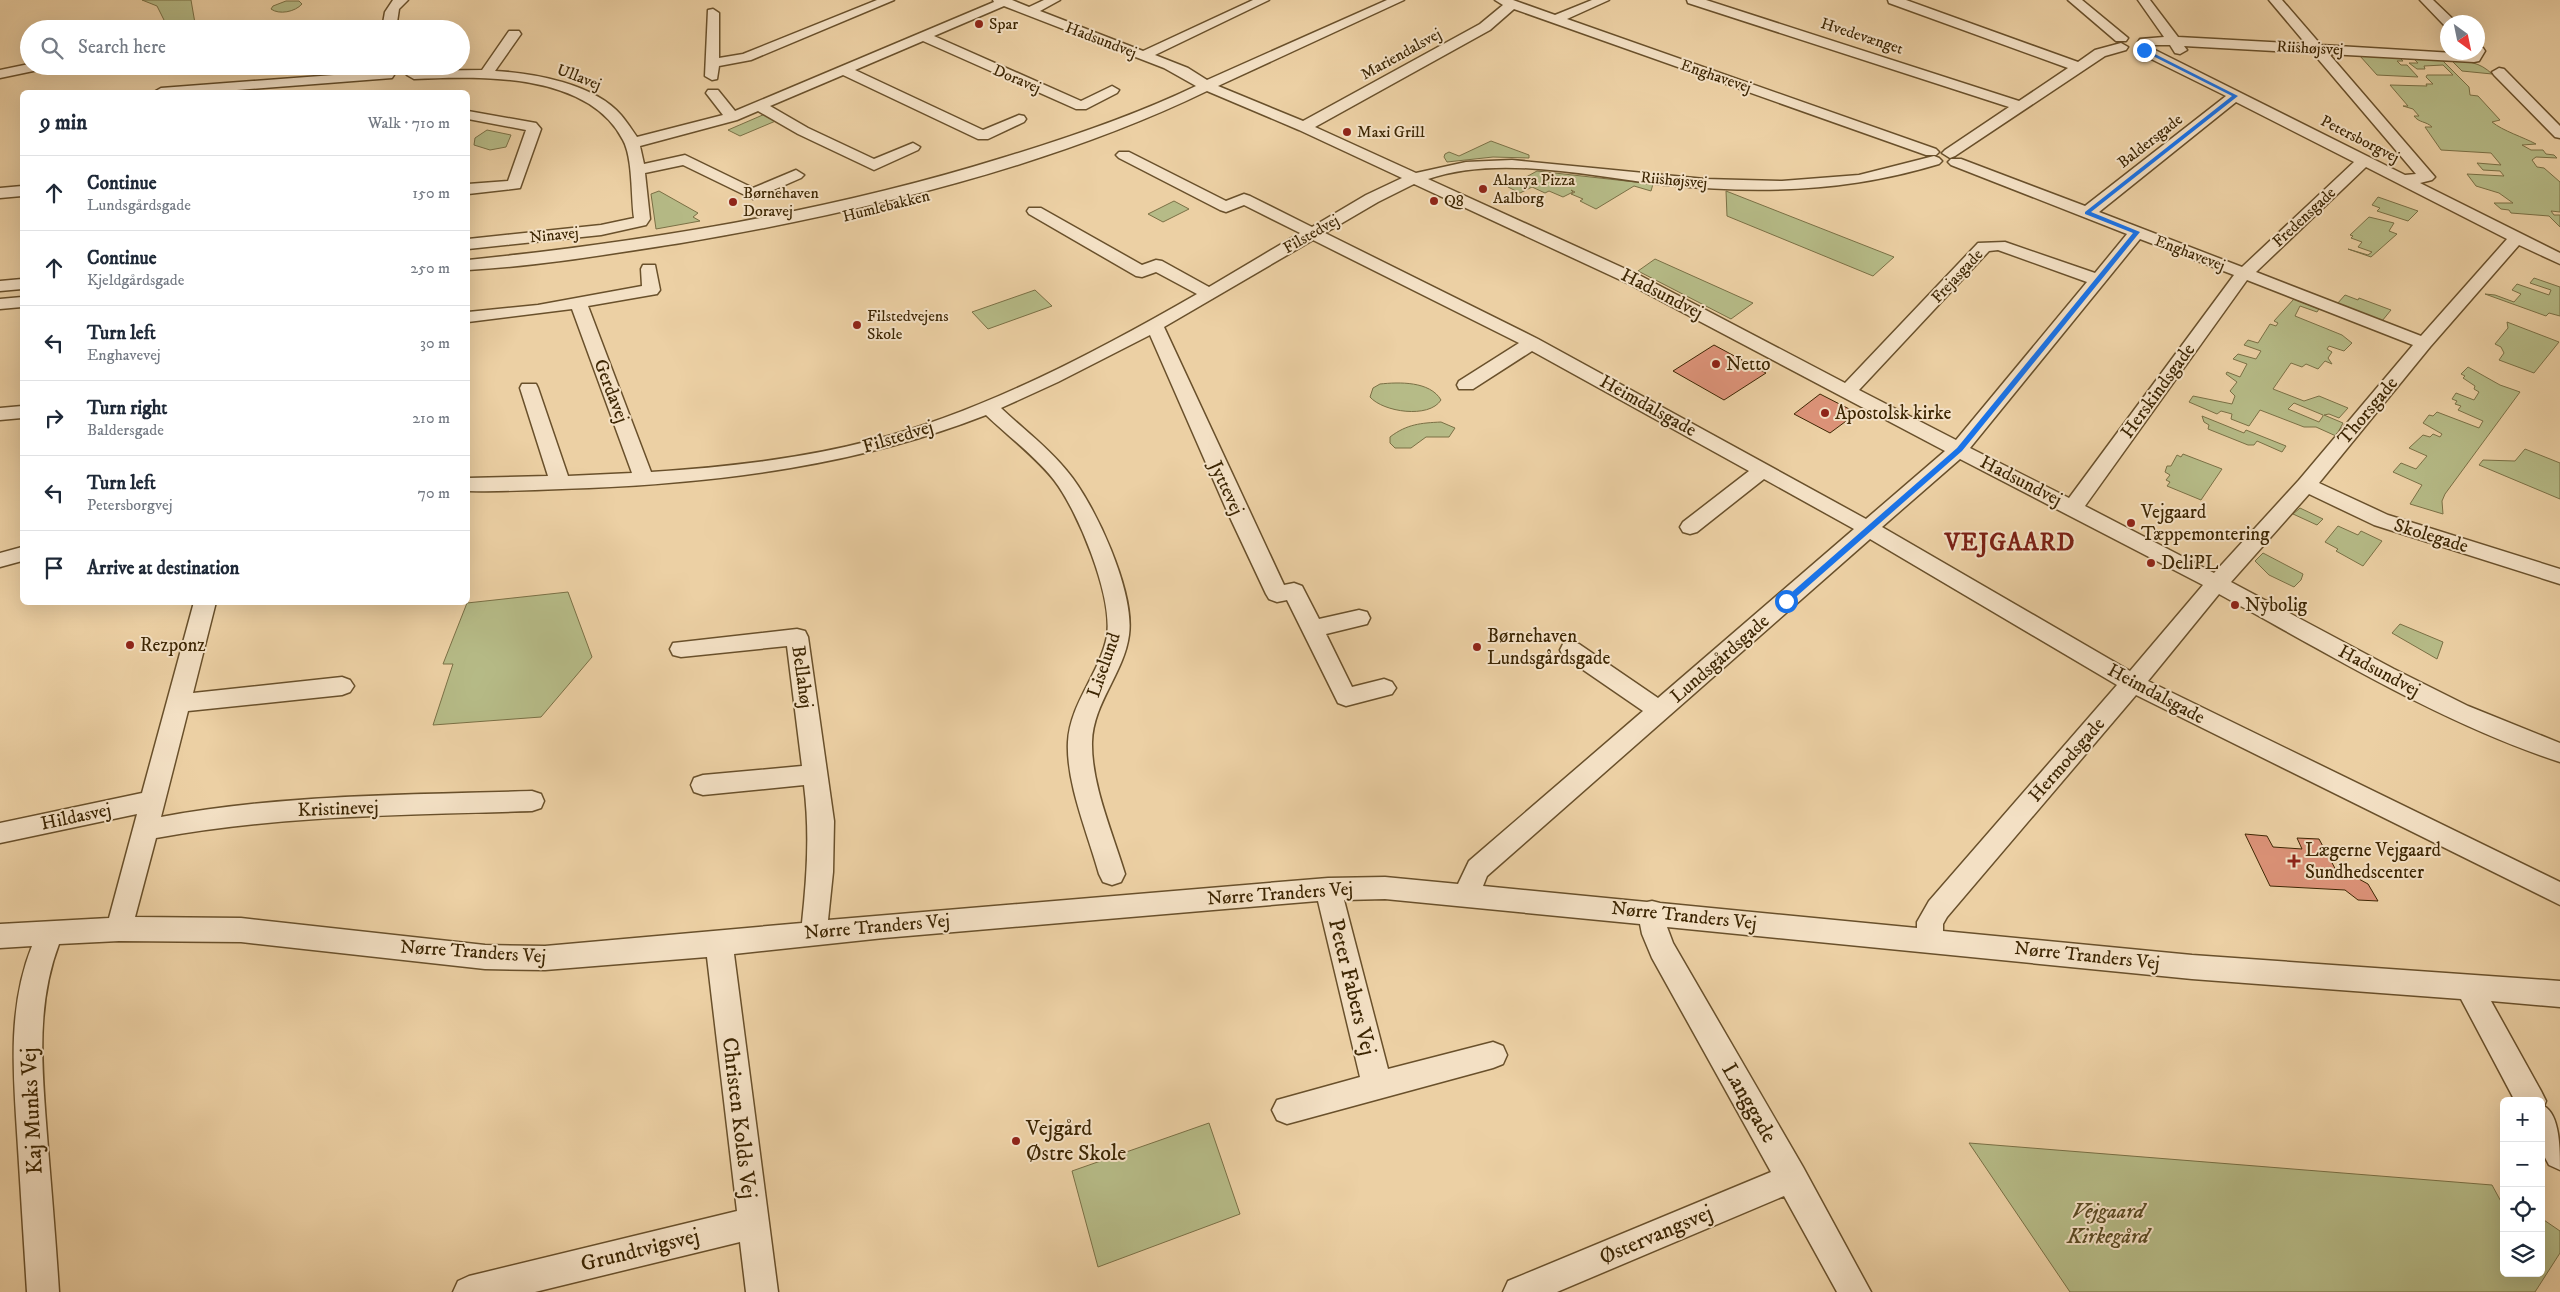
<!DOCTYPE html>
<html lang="en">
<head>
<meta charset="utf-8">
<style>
	body { margin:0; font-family:"IM FELL DW Pica",serif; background:#f6f6f7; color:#1f2937 }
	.controls { position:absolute; right:15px; bottom:15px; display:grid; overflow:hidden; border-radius:8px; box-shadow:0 5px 20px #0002 }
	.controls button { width:45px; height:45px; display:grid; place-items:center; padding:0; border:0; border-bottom:1px solid #e0e1e3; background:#fff; color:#1f2937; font:25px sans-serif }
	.compass { position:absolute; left:2440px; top:15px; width:45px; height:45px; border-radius:50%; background:#fff; box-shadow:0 5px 20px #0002; rotate:147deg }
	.stop { position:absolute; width:15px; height:15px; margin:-11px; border:4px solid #1a73e8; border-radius:50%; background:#fff }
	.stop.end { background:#1a73e8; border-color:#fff; box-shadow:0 1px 5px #0008 }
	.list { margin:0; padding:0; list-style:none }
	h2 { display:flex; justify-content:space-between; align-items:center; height:65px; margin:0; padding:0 20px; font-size:21px }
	h2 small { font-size:16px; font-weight:400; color:#747a83 }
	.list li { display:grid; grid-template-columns:32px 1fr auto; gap:15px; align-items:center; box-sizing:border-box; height:75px; padding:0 20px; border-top:1px solid #e0e1e3 }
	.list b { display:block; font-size:19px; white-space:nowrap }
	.list p { margin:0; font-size:16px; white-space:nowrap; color:#747a83 }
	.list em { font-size:16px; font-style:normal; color:#747a83 }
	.icon { flex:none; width:28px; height:28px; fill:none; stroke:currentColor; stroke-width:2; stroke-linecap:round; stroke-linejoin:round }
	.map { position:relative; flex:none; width:2560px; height:1292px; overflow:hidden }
	.search { position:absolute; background:#fff; box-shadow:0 5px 20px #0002; left:20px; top:20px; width:450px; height:55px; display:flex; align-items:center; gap:12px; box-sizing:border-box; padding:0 18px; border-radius:28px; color:#747a83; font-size:19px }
	.panel { position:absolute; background:#fff; box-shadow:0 5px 20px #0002; left:20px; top:90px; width:450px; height:515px; border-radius:8px }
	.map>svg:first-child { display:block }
	.green { fill:#b6bb87; stroke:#7a7045; fill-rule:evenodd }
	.building { fill:#dd9379; stroke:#3d2603 }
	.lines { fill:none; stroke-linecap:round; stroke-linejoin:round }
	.minor-casing { stroke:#69502b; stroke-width:3 }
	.minor { fill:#f3e0c4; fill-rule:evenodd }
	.route { fill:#1a73e8 }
	.poi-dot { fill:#8f2418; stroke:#f3e0c4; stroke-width:2 }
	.labels { text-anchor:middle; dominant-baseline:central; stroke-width:4; stroke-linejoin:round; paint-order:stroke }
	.far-poi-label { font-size:16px; fill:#3d2603; stroke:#f3e0c4; text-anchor:start }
	.far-street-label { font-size:16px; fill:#3d2603; stroke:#f3e0c4 }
	.street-label { font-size:19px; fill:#3d2603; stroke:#f3e0c4 }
	.poi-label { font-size:19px; fill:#3d2603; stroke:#f3e0c4; text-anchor:start }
	.near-street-label { font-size:22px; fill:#3d2603; stroke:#f3e0c4 }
	.near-poi-label { font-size:22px; fill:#3d2603; stroke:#f3e0c4; text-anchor:start }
	.near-park-label { font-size:22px; font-style:italic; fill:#5b4b24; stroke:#f3e0c4 }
	.district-label { font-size:24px; font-weight:bold; letter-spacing:1px; fill:#7a1f14; stroke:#f3e0c4 }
</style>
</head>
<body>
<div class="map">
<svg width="2560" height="1292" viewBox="0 0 2560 1292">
	<rect width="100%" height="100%" fill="#ecd0a4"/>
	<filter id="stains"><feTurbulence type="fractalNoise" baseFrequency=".004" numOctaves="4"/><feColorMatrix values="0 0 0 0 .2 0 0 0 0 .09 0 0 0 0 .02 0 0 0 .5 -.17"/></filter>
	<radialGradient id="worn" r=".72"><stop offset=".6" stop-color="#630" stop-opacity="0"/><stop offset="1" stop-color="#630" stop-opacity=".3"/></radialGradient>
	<path class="green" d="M142 0H191L196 29H163L164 20 157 6Z
		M286 1H299L302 4C295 12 279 15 271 9L273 6Z
		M2360 56 2400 58 2403 61H2397L2401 65H2407L2418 77 2377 75Z
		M2414 59 2442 60 2469 87 2470 95 2478 96 2500 120 2492 122C2503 131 2523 137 2536 144L2522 145 2531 150H2543L2546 154 2554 155 2557 158 2536 157 2532 160 2537 167 2544 168 2560 182V212L2551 211 2554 215H2560V227L2549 216 2511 213 2509 210 2501 209 2494 203H2513L2499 193 2476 186 2467 174 2504 176 2500 171 2483 170 2477 163 2501 165 2491 153 2441 150 2425 127H2432C2426 121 2419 123 2414 116H2419L2413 109 2403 106H2408L2390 85 2427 86 2426 84H2433L2426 77 2427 75H2453L2443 65 2424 66 2425 69H2417L2409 63H2418Z
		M2451 60C2467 61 2480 62 2492 74L2462 71Z
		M765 114 778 120 740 136 728 130Z
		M487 130 511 135 506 147 490 150 474 145 475 138Z
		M1491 141 1529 155V158L1493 157 1447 162 1444 157 1445 154 1449 152 1459 156Z
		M1537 171 1653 184 1651 191 1634 186 1596 209 1580 201 1583 199 1571 194 1575 192 1571 190 1573 192 1563 197 1549 191 1545 193 1532 187 1520 193 1508 187Z
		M659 191 698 213 693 217 700 221 656 229 651 194Z
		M1726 191 1894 257 1873 276 1727 216Z
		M2378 197 2418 211 2408 221 2377 211 2380 208 2372 205Z
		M1174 201 1189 209 1163 222 1148 214Z
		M2369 217 2394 223 2389 231 2397 234 2371 257 2348 249 2368 255 2372 252 2358 247 2362 242 2351 238 2353 236 2350 235Z
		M1655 259 1753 303 1731 319 1638 271Z
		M2534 278 2560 287V316L2549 313 2546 316 2485 294 2495 295 2514 302 2521 294 2512 290 2517 284 2549 295 2551 290 2530 283Z
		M1035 290 1052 306 988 329 972 312Z
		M2345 295 2358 300 2359 298 2391 310 2382 321 2337 304Z
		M2294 299 2319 309 2317 312 2300 306 2295 316 2342 335 2352 343 2344 351 2329 346 2327 349 2332 352 2328 358 2332 364 2325 361 2318 369 2306 364 2302 367 2291 363 2273 389 2304 401 2319 396 2348 408 2339 418 2329 414 2324 415 2343 423 2336 436 2316 427H2304L2260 410 2249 426 2231 419 2232 414 2221 411 2217 414 2189 402 2193 396 2232 404 2235 396 2230 391 2237 382 2226 374 2227 372 2240 377 2247 364 2233 359 2238 354 2256 359 2261 351 2244 345 2248 340 2258 343 2270 324 2276 326 2278 323 2274 321ZM2294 403 2323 415V416L2319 422 2288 409Z
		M2507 322 2559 342 2534 373 2499 360 2504 353 2501 347 2495 344 2508 328Z
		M2468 367 2500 385 2520 392 2445 494 2442 501 2443 514 2410 504 2422 485 2393 472 2401 463 2416 469 2427 456 2409 448 2423 435 2430 437 2433 434 2440 437 2442 434 2423 423 2429 415 2433 416 2437 412 2479 428 2483 421 2458 410 2461 406 2455 404 2457 401 2452 399 2456 393 2474 400 2479 392 2474 389 2475 386 2463 378 2465 376 2461 374Z
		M1380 384C1399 382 1430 381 1441 400 1429 419 1383 412 1370 397L1373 388Z
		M2202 416 2244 433 2246 430 2286 446 2282 452 2257 441 2254 445H2248L2208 429 2209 425 2204 422Z
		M1441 422 1455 428 1449 437H1426L1411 448H1395L1390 443V437C1407 424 1421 423 1441 422Z
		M2525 449 2560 463V499L2479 465 2483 460 2515 461Z
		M2183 454 2222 469 2201 500 2167 486 2170 482 2166 480 2170 475 2165 472 2167 466H2171L2177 455 2181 457Z
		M2300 508 2323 519 2317 525 2293 514Z
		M2338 526 2358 535 2361 531 2382 541 2363 566 2336 551 2338 549 2325 542Z
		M2263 553 2303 574 2301 580 2294 587 2269 575 2255 561Z
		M568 592 592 657 541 717 433 725 453 664H443L467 603Z
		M2400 624 2443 642 2437 659 2392 633Z
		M1209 1123 1240 1214 1098 1267 1072 1171Z
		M1969 1143 2492 1185 2504 1207V1273H2541V1218L2560 1231V1253L2535 1292H2070Z"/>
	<path class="building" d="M1714 345 1766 373 1724 400 1673 371Z
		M1820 394 1857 413 1830 433 1794 414Z
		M2245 834 2267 836 2273 847 2302 849 2297 838 2319 839 2337 872 2348 873 2368 884 2378 901 2358 900 2345 890 2270 886Z"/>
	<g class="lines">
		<defs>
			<path id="minor" d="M393 0H408L399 9 396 29H382L385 12Z
				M877 0H894L751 60 719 66 717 79 712 80 705 76 708 10 713 9 719 13V58L743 54Z
				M993 0H1012L1029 7 1044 0H1060L1040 11 1143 51 1253 0H1269L1155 55 1188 68 1207 80 1387 0H1404L1218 86 1303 121 1480 24 1503 5 1495 0H1513L1555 15 1592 0H1609L1567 19 1936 149 1939 152 1936 155H1926L1514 9 1490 30 1315 127 1416 173 1466 162 1512 160 1705 179 1782 181 1859 175 1934 156 1939 158 1942 161 1939 164C1847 192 1761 194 1666 185 1592 177 1501 154 1428 179L1641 276 1845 383 1978 243 2005 242 2095 273 2127 234 1951 165 1948 162 1951 159H1961L2085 206 2226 96 2139 53 2137 50 2139 47H2149L2405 175 2416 174 2313 53 2184 46 2187 50 2180 54 2175 53 2170 45H2140L2138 42 2140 39 2164 37 2138 0H2150L2178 37 2306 44 2269 0H2282L2321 45 2470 54 2478 52V47L2483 48 2485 51 2479 61 2474 62 2329 54 2435 177 2432 180 2420 183 2560 253V264L2519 245 2430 347 2319 483 2388 515 2560 569V584L2374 525 2309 494 2231 582 2394 669 2468 706 2560 743V762C2443 724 2327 653 2219 594L2148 681 2560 882V905L2136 695 1947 917 1943 924V931L2192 955 2560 981V1007L2491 1001 2541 1091 2546 1101 2544 1106C2560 1115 2560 1149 2560 1170L2549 1165 2541 1150V1101H2515L2461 999 2192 979 1667 927 1673 943 1803 1167 1871 1292H1837L1784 1196 1557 1292H1503L1508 1281 1771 1172 1652 958 1642 934 1640 924 1385 899 1344 900 1388 1069 1493 1042 1503 1046 1507 1055 1503 1064 1493 1068 1287 1124 1277 1120 1272 1110 1277 1100 1360 1077 1318 901 884 938 734 954 778 1292H746L740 1242 535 1292H453L458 1281 469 1276 737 1211 707 957 545 970 485 969 241 942 119 941 59 944C34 1010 43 1079 48 1148 52 1196 56 1244 59 1292H27C24 1244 21 1196 18 1148 14 1080 6 1011 32 946L0 948V924L109 918 137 814 0 843V823L142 793 194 602H216L193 693 342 677 350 680 354 686 350 692 342 695 188 711 161 817C284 794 408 795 532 791L541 794 544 801 541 808 532 811C406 815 280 815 156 838L135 917 241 918 485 945 545 946 802 923C807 876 810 832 804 785L703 795 694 792 691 785 694 778 703 775 802 766 787 646 681 657 673 655 670 649 673 643 797 629 805 631 808 637 834 821 833 872 828 920 1328 878 1385 877 1458 884 1469 861 1643 711 1563 656 1560 650 1563 644 1571 642 1579 644 1658 698 1854 529 1764 479 1697 532 1690 534 1683 532 1680 527 1683 522 1749 471 1532 351 1473 389H1459L1457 385 1459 381 1519 343 1313 240 1164 327 1284 585 1294 583 1302 586 1319 619 1359 610 1367 612 1370 618 1367 624 1326 634 1352 687 1384 679 1392 682 1396 688 1392 694 1346 706 1338 703 1287 600 1277 602 1269 599 1266 594 1227 511 1150 335 1058 382 1001 408C1023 429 1048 447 1067 471 1095 504 1135 592 1129 635 1124 673 1093 703 1092 742 1091 784 1113 834 1125 874L1121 882 1112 885 1103 882 1099 874C1088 834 1066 783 1068 742 1070 703 1100 673 1107 636 1113 596 1078 511 1054 480 1035 456 1008 436 986 415 858 465 725 482 589 488 548 489 508 492 468 491V478L548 476 520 388 522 384H536L538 388 568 476 632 473 572 309 468 322V312L538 305 642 286 641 269 643 265H655L660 290 657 294 588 306 651 472C726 467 801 459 873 440 983 412 1098 351 1197 294L1156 272 1142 277 1136 276 1029 214 1027 211 1029 208H1041L1142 265 1156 260 1162 261 1209 287 1300 233 1244 205 1226 212 1220 210 1119 158 1116 155 1119 152H1129L1226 201 1244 194 1250 196 1312 227 1366 195 1402 178 1299 130 1207 91C1048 168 854 214 681 243 610 254 539 266 468 270V260C649 241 828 212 1002 158 1068 138 1133 116 1196 86L1164 68 1004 6 934 36 1081 101 1112 86 1119 90 1117 93 1086 109H1076L923 41 855 70 983 130 1019 115 1024 116 1026 119 1024 122 988 139H978L843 75 770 106 808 128 874 159 913 143 920 147 918 150 874 170 798 134 758 111 737 120 640 146 644 164 685 155 753 188 796 170 804 175 801 178 753 199 683 165 645 173 650 219 646 225 601 235 468 249V239L601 225 634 218C631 197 633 158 623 140 588 72 479 76 414 79L407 75 414 71 482 70 509 31H519L521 34 495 71C534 73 595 84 621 115 627 122 632 130 637 137L723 115 706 93 708 90H718L735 111 994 2ZM2236 102 2354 162 2242 267 2099 212ZM2366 167 2507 239 2421 336 2256 272ZM1414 184 1629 284 1945 451 1866 519 1538 339 1325 233 1378 202ZM2140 239 2234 275 2069 498 1970 448ZM1998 250 2087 282 1956 440 1859 390 1989 251ZM2247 280 2413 345 2299 480 2214 573 2085 506ZM1960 459 2203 585 2130 671 1882 527ZM1870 539 2117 685 1929 901 1917 922V928L1660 903 1652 901 1647 902 1483 886 1487 876Z
				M1687 0H1706L2019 101 2068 68 1889 3 1888 0H1906L2078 62 2095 50 2121 43 2128 47 2126 50 2105 56 1955 156 1950 158 1942 153 1945 150 2009 107 1688 3Z
				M2068 0H2082L2128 38 2126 41H2116Z
				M2420 0H2433L2456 22 2444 25Z
				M29 64V66H45L43 69 0 78V70Z
				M2499 68 2504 69 2560 126V138L2555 137 2494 75 2492 72Z
				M387 71 392 72 394 75 392 78 211 92H154L161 88Z
				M468 111 536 123 541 129 520 188 468 194V184L508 181 526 130 468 119Z
				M22 186V196L0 198V188Z
				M22 279V289L0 291V281Z
				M22 297V307L0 309V299Z
				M22 406V418L0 420V408Z
				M22 547V561L0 567V553Z"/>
		</defs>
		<use href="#minor" class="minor-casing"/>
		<use href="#minor" class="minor"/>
	</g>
	<path class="route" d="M2145 49 2238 96 2091 212 2140 232 1962 451 1789 603H1784V599L1957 448 2133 233 2085 214V212L2232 96 2141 50Z"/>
	<g class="poi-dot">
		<circle cx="979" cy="24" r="5"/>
		<circle cx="1347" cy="132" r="5"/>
		<circle cx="1483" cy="189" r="5"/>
		<circle cx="1434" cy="201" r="5"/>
		<circle cx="733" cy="202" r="5"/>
		<circle cx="857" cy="325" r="5"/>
		<circle cx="1716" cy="364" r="5"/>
		<circle cx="1825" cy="413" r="5"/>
		<circle cx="2131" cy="523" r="5"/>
		<circle cx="2151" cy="563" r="5"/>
		<circle cx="2235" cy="605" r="5"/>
		<circle cx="130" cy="645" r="5"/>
		<circle cx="1477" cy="647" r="5"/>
		<path d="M2291.5 853.5h5v5h5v5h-5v5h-5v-5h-5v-5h5z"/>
		<circle cx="1016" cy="1141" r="5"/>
	</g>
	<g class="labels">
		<g class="far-poi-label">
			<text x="989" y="24">Spar</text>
			<text x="1357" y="132">Maxi Grill</text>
			<text x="1493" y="180">Alanya Pizza<tspan x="1493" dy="18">Aalborg</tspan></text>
			<text x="743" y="193">Børnehaven<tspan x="743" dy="18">Doravej</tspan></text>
			<text x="1444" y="201">Q8</text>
			<text x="867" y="316">Filstedvejens<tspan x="867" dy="18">Skole</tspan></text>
		</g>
		<g class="far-street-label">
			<text transform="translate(1862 36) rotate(18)">Hvedevænget</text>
			<text transform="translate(1101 40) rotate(21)">Hadsundvej</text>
			<text transform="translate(2310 48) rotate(3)">Riishøjsvej</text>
			<text transform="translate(1401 54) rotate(-29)">Mariendalsvej</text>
			<text transform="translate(1716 76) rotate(19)">Enghavevej</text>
			<text transform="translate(579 77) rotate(21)">Ullavej</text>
			<text transform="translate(1017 79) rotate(23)">Doravej</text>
			<text transform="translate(2360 139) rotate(27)">Petersborgvej</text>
			<text transform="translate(2150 141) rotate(-38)">Baldersgade</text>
			<text transform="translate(1674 180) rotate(5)">Riishøjsvej</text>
			<text transform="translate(886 206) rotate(-14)">Humlebakken</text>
			<text transform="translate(2304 217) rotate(-43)">Fredensgade</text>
			<text transform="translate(1311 234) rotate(-30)">Filstedvej</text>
			<text transform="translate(554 235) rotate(-6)">Ninavej</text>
			<text transform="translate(2190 253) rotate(21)">Enghavevej</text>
			<text transform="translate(1957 276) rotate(-47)">Frejasgade</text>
		</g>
		<g class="street-label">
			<text transform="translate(1662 294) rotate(27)">Hadsundvej</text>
			<text transform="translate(611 391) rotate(69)">Gerdavej</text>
			<text transform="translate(2158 391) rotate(-54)">Herskindsgade</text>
			<text transform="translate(1648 406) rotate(29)">Heimdalsgade</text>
			<text transform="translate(2368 411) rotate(-50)">Thorsgade</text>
			<text transform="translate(898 437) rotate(-17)">Filstedvej</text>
			<text transform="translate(2021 481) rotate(27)">Hadsundvej</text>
			<text transform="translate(1226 488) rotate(65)">Jyttevej</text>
			<text transform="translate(2431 536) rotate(17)">Skolegade</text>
			<text transform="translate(1720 659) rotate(-41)">Lundsgårdsgade</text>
			<text transform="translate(1104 665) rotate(-71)">Liselund</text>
			<text transform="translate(2379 671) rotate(28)">Hadsundvej</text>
			<text transform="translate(802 677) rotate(82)">Bellahøj</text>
			<text transform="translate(2156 694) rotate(28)">Heimdalsgade</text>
			<text transform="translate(2067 760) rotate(-49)">Hermodsgade</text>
			<text transform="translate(338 809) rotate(-2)">Kristinevej</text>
			<text transform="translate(76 817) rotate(-12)">Hildasvej</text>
			<text transform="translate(1280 894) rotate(-4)">Nørre Tranders Vej</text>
			<text transform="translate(1684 916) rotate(6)">Nørre Tranders Vej</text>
			<text transform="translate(877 927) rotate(-5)">Nørre Tranders Vej</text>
			<text transform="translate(473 952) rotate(4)">Nørre Tranders Vej</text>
			<text transform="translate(2087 956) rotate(6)">Nørre Tranders Vej</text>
		</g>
		<g class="poi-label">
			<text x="1726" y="364">Netto</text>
			<text x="1835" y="413">Apostolsk kirke</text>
			<text x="2141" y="512">Vejgaard<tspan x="2141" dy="22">Tæppemontering</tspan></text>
			<text x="2161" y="563">DeliPL</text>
			<text x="2245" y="605">Nybolig</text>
			<text x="1487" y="636">Børnehaven<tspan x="1487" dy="22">Lundsgårdsgade</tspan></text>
			<text x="140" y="645">Rezponz</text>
			<text x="2305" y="850">Lægerne Vejgaard<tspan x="2305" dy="22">Sundhedscenter</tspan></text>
		</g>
		<g class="near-street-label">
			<text transform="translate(1352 987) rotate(76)">Peter Fabers Vej</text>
			<text transform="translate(1749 1103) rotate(60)">Langgade</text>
			<text transform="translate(32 1111) rotate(-93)">Kaj Munks Vej</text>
			<text transform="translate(739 1118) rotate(83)">Christen Kolds Vej</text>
			<text transform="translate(1656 1235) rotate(-23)">Østervangsvej</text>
			<text transform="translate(640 1250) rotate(-14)">Grundtvigsvej</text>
		</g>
		<g class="near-poi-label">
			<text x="1026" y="1128">Vejgård<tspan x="1026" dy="25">Østre Skole</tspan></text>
		</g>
		<g class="near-park-label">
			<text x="2108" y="1211">Vejgaard<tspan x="2108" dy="25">Kirkegård</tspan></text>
		</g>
		<g class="district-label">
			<text x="2010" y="543">VEJGAARD</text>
		</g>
	</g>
	<rect width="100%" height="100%" filter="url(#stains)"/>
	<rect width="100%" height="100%" fill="url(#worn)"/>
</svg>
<div class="controls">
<button>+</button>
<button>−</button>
<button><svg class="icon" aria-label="locate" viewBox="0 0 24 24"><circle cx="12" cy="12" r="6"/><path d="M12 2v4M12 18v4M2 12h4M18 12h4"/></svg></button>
<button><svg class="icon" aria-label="layers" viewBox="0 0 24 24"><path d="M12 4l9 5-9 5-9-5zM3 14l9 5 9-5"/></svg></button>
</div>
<svg class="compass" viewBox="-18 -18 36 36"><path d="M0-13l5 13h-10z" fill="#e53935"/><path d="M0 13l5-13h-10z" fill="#747a83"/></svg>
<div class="stop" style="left:1786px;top:601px"></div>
<div class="stop end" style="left:2144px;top:50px"></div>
<div class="search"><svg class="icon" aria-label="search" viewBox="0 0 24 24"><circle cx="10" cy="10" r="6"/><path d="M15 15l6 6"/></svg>Search here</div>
<section class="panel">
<h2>9 min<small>Walk · 710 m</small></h2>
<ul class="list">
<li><svg class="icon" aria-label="ahead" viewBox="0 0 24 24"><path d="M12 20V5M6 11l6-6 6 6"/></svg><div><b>Continue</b><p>Lundsgårdsgade</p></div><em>150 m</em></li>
<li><svg class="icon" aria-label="ahead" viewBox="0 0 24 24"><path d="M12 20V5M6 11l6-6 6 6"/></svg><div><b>Continue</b><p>Kjeldgårdsgade</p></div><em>250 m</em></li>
<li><svg class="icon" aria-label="left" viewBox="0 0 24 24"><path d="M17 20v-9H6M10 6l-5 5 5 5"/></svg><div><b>Turn left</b><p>Enghavevej</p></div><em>30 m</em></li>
<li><svg class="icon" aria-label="right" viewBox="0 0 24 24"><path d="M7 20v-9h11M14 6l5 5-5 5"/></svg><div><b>Turn right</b><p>Baldersgade</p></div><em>210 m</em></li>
<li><svg class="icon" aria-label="left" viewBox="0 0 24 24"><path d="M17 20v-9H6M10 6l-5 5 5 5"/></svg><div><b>Turn left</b><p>Petersborgvej</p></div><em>70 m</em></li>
<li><svg class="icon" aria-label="arrive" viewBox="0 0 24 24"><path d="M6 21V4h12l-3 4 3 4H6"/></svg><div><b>Arrive at destination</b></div></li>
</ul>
</section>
</div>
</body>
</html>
